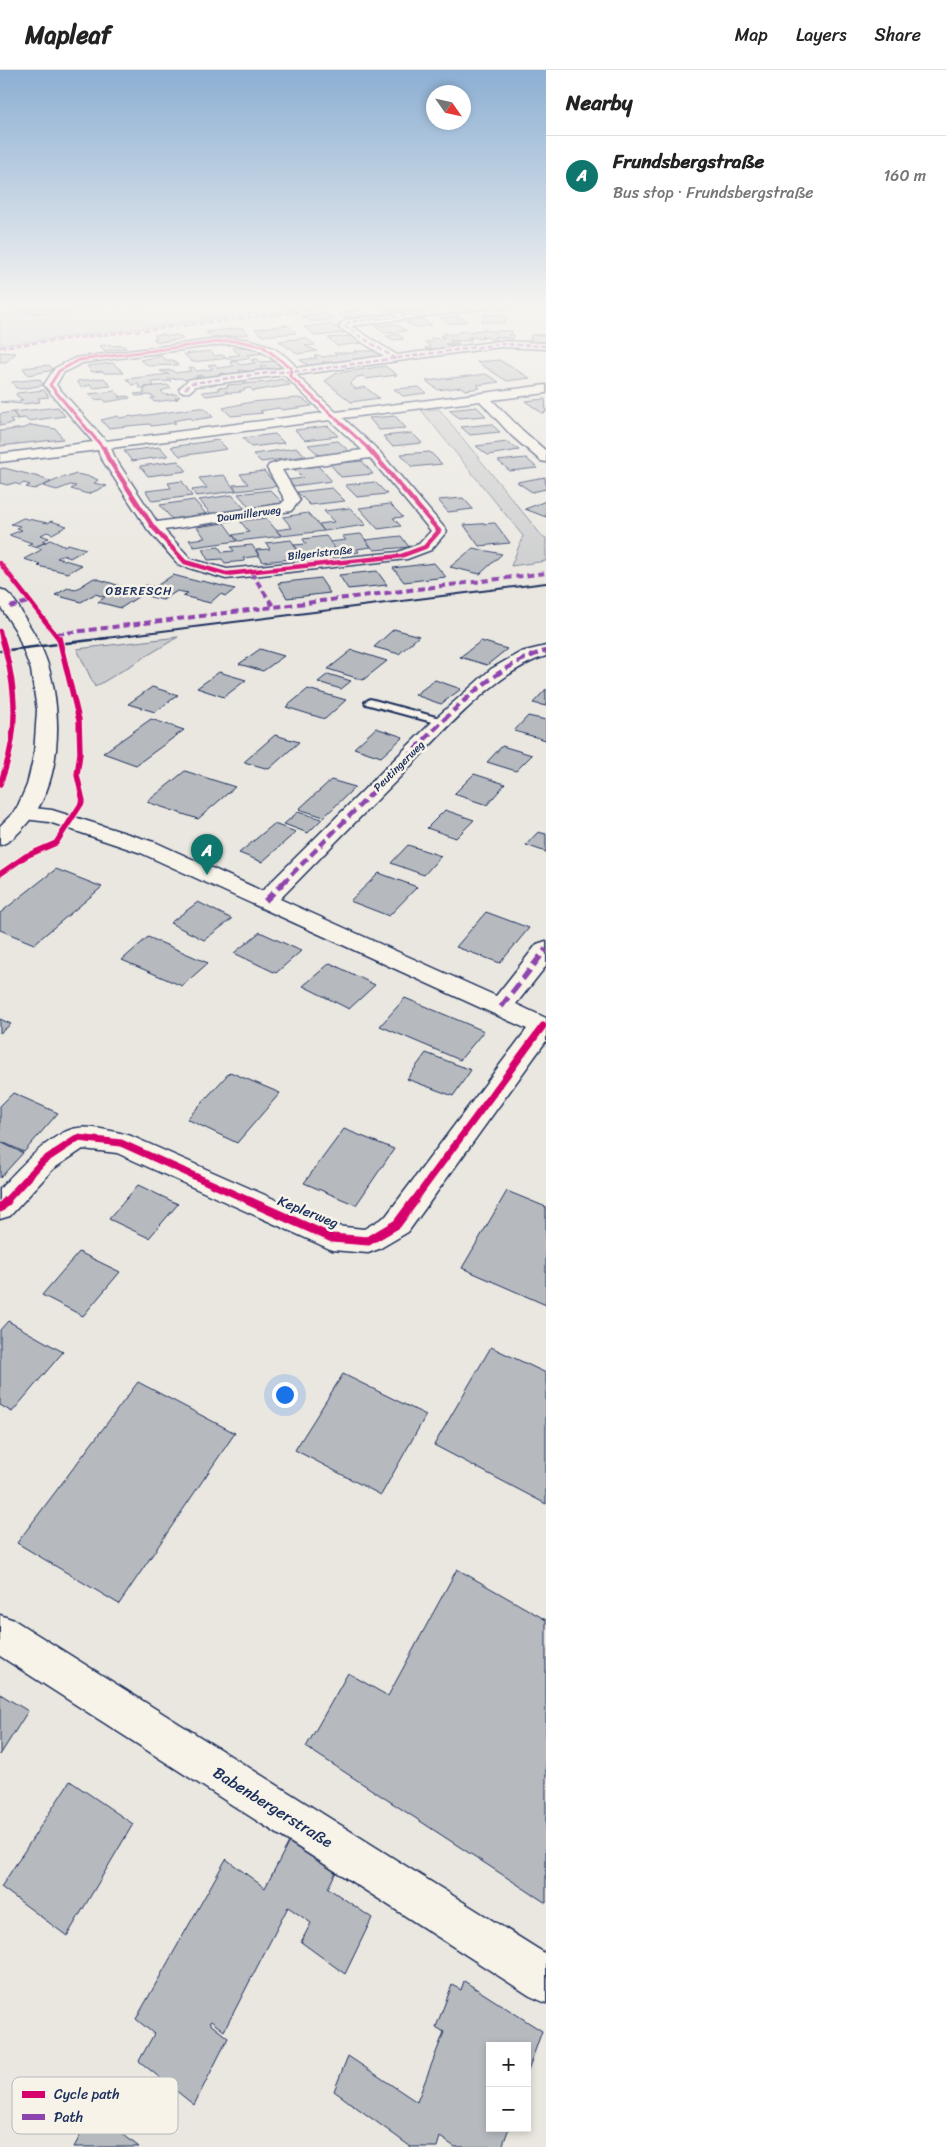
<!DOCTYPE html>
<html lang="en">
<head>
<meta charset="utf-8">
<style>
	body { margin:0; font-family:Sriracha,sans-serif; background:#f2f2f2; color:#222 }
	.controls { position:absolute; right:15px; bottom:15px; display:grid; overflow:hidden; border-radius:0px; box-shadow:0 2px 8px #0003 }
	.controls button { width:45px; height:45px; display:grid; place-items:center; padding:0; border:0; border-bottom:1px solid #e0e0e0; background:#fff; color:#222; font:25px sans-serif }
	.compass { position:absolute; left:426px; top:15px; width:45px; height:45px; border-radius:50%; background:#fff; box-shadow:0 2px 8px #0003; rotate:124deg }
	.you { position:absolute; left:284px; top:1324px; width:18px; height:18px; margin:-12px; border:4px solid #fff; border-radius:50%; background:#1a73e8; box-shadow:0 0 0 8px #1a73e833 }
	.badge { display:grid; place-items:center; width:32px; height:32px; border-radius:50%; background:#0f766e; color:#fff; font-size:16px; font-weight:700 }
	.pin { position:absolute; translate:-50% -41px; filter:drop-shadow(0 1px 2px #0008) }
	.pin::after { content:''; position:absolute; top:26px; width:18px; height:15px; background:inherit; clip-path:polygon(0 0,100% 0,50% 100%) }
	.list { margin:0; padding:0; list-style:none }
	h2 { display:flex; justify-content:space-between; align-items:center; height:65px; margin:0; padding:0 20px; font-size:21px }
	h2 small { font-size:16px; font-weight:400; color:#767676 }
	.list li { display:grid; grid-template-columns:32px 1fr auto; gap:15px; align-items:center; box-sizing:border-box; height:80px; padding:0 20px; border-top:1px solid #e0e0e0 }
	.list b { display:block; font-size:19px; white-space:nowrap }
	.list p { margin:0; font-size:16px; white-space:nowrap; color:#767676 }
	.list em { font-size:16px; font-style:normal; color:#767676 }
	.map { position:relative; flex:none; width:546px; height:2077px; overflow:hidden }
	header { display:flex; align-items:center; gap:30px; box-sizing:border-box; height:70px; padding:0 25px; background:#fff; border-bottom:1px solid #e0e0e0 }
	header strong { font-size:24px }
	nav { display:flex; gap:28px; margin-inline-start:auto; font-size:18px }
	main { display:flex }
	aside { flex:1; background:#fff }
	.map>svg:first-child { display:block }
	.green { fill:#cbcccd; stroke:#737e96 }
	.building { fill:#b6babf; stroke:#1b2f5e }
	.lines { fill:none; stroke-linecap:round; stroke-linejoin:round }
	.lane-casing { stroke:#1b2f5e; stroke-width:4 }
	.street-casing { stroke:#1b2f5e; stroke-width:3 }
	.secondary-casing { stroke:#1b2f5e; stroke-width:3 }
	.lane { fill:#f7f3e8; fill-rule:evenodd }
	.street { fill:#f7f3e8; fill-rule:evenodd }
	.secondary { fill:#f7f3e8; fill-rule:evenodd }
	.rail-far1 { stroke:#1b2f5e; stroke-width:2 }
	.rail { stroke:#1b2f5e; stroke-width:2.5 }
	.quiet-far3 { stroke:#8e44ad; stroke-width:2.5; stroke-dasharray:5.5 2.5; stroke-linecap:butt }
	.quiet-far2 { stroke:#8e44ad; stroke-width:4; stroke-dasharray:7 4; stroke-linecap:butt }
	.quiet-far1 { stroke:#8e44ad; stroke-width:4.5; stroke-dasharray:9 4.5; stroke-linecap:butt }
	.quiet { stroke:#8e44ad; stroke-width:5.5; stroke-dasharray:12 5.5; stroke-linecap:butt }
	.cycleway-far4-casing { stroke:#f7f3e8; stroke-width:4.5 }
	.cycleway-far3-casing { stroke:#f7f3e8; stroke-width:6 }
	.cycleway-far2-casing { stroke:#f7f3e8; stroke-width:8 }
	.cycleway-far1-casing { stroke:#f7f3e8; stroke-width:10 }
	.cycleway-casing { stroke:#f7f3e8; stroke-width:12 }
	.cycleway-far4 { stroke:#d6006c; stroke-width:3 }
	.cycleway-far3 { stroke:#d6006c; stroke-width:4.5 }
	.cycleway-far2 { stroke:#d6006c; stroke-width:5.5 }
	.cycleway-far1 { stroke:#d6006c; stroke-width:7 }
	.cycleway { stroke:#d6006c; stroke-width:9 }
	.labels { text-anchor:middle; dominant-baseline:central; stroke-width:5; stroke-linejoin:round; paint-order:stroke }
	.far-street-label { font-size:11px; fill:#1b2f5e; stroke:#f7f3e8 }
	.far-neighbourhood-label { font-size:12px; letter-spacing:1px; fill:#1b2f5e; stroke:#f7f3e8 }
	.street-label { font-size:14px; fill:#1b2f5e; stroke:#f7f3e8 }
	.near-street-label { font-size:16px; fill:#1b2f5e; stroke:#f7f3e8 }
	.key { fill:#f7f3e8; stroke:#b5b8bf; stroke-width:1 }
	.key-label { font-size:14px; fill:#1b2f5e }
</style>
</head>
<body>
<header>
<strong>Mapleaf</strong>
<nav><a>Map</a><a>Layers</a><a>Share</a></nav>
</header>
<main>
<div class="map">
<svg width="546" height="2077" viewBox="0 0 546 2077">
	<rect width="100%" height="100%" fill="#eae7e0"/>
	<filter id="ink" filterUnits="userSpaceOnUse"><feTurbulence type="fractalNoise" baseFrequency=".02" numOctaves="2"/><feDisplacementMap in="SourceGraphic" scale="10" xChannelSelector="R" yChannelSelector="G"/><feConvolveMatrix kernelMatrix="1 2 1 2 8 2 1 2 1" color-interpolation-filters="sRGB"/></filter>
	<g filter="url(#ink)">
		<path class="green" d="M177 233H349L0 275V247L2 245 63 243Z
			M439 339 542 466 546 468V491L511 496 523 466 421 340Z
			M178 567 95 617 77 579Z"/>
		<path class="building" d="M434 233 443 237 425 239 414 234Z
			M92 234 94 238 53 241 52 243 14 242 16 238H54V237Z
			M400 235 412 241 393 243 381 237Z
			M495 235 510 236 509 240 493 239Z
			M361 240 369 246 346 248 338 243Z
			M323 243 333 249 312 252 301 246Z
			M484 244 507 246 505 253 482 252Z
			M457 246 468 251 451 254 440 248Z
			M422 249 432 255 415 257 405 252Z
			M331 254 344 263 316 266 304 257Z
			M396 254 406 261 385 263 375 256Z
			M288 255 296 263 263 266 255 259Z
			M242 258 249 264 213 268 206 262Z
			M486 259 488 261H512L511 264 508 265H514L513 269 494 266 496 269H489L487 267H481L484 268 479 269 474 267 468 268 472 269 469 271 450 270V272H458L459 274H445L458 277 429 281 425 278 431 277 425 272H432L431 268 439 269 445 267 440 266 446 263 452 265 465 260 469 262Z
			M164 264 167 266 178 265 183 269 158 272 153 269 157 268 154 265Z
			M397 264 404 269 393 270 386 266Z
			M531 265H546V273L530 272Z
			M352 266 362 273 337 276 328 268Z
			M306 268 315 275 305 276 317 281 297 284 291 278H288L279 271Z
			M110 274 112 276 122 275 126 278 105 281 100 276Z
			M257 276 266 283 247 285 250 288 232 290 229 286 240 285 232 278Z
			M210 281 215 286 221 285 229 288 192 292 184 284Z
			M354 281H378L386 286 372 289 364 288 365 289 351 292 343 290 347 293 322 292 326 295 310 296 312 298H307L305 297 309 296 300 290 317 288 314 286 319 285 322 287 336 285 334 283H357Z
			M0 282 16 283 6 292H0Z
			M161 286 166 290H173L178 295 149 296 140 290Z
			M257 289 261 292 276 291 284 297 270 300 266 297H260L264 301 254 302 239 300 243 304 227 305 224 303 218 304 222 307H205L202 305 196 306 200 309 189 311 180 308 168 309 171 311 153 312 152 313 154 316 140 318 138 314 132 315 126 309 169 304 160 301 172 300 175 303 191 301 188 298 193 297 197 301 213 299 208 295 215 294 218 298 234 296 230 292 235 291 240 295 255 293 251 290Z
			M499 290 530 308 507 311 477 292Z
			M113 293 124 303H104L102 301 92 302 87 296Z
			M49 295 54 300 28 305 23 298Z
			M385 296 397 305 366 309 363 306 357 307 350 314 356 319 365 317 379 328 351 332 325 311 337 303Z
			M486 304 499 312 477 315 480 318 465 320 461 317 438 320 426 311Z
			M104 308 111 316 94 318 92 315 81 317 77 311Z
			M39 309 44 315 21 319 16 318 12 312Z
			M282 309 290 315 253 321 250 318 244 319 245 320 239 321 241 322 230 323 225 321 228 323 206 326 202 322 219 320 217 318 228 317 227 315 268 312Z
			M167 315 171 318 161 321 165 325 176 324 180 327 175 328 178 329 154 332 151 328H155L153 326 147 325 136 326 134 324 145 323 143 319H146L145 317Z
			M419 317 426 323 403 326 394 319Z
			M44 320 49 327 38 328 40 332 23 334 0 332 23 330 16 325 17 323Z
			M115 321 121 327H119L128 326 130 328 106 332 103 329 95 330 89 324Z
			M298 328 303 329 312 336 282 340 279 338 260 341 263 343 231 346 223 338 251 332Z
			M545 329 546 342 542 343 525 331Z
			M58 337 65 346 28 351 25 348 18 349 13 342Z
			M477 337 486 346 459 348 449 340Z
			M198 338H204L213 347 193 350 191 348 183 349 173 351 176 353 151 356 150 354 138 355 108 358 101 350 118 346 120 348 132 346 133 347Z
			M13 342 18 349H10L13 353 0 356V344Z
			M395 346 406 358 379 360 369 348Z
			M491 354 500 362 470 365 461 357Z
			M31 355 56 359 63 369 0 376V361L25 358Z
			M328 356 338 366 305 370 295 360Z
			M412 363 422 373 392 376 383 366Z
			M275 364 284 373 251 377 243 368Z
			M218 370 227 379 180 386 171 377Z
			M338 371 350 382 319 385 308 375Z
			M507 372 519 380 488 385 476 376Z
			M160 377 168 386 132 391 124 381Z
			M297 378 306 386 261 392 253 384Z
			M430 382 442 394 412 397 401 384Z
			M526 388 537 398 510 401 498 391Z
			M178 391 187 401 148 406 140 396Z
			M362 391 373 404 341 407 330 394Z
			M318 396 332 411 293 416 288 410 303 408 294 399Z
			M4 398 39 407 51 412 34 419 26 417 30 415 24 413 20 415 14 413 7 415 0 413V399Z
			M264 401 277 416 237 421 233 415 248 414 240 404Z
			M76 404 92 407 98 410 94 413 107 416 88 424 71 419 76 416 70 415 57 420 43 416 65 406 68 407Z
			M224 405 236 421 196 426 192 420 207 418 199 408Z
			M545 407 546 419 532 422 517 412Z
			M182 411 192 426 152 431 146 421 171 418 168 413Z
			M375 412 387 424 357 427 345 415Z
			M332 418 345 431 310 435 297 422Z
			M270 420 283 433 250 438 238 424Z
			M232 425 245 439 211 444 199 430Z
			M463 428 473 439 448 442 438 430Z
			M194 430 206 444 172 449 160 435Z
			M546 431V447L525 439Z
			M390 434 403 447 393 448 401 456 378 459 359 438Z
			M350 438 366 455 324 461 319 454 334 452 324 441Z
			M308 443 324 461 282 466 276 460 292 458 283 447Z
			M23 448 48 453 51 451 67 456 52 464 47 462 41 465 49 468 42 471 46 472 35 477 27 475 32 473 9 465 22 460 17 458 20 456 11 454Z
			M266 448 281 466 238 471 233 465 249 462 240 451Z
			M224 453 237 471 194 477 189 470 205 468 197 457Z
			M495 453 510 473 479 476 464 455Z
			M361 464 371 477 357 479 359 482 339 484 330 472 346 470 342 466Z
			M326 466 337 481 327 482 329 485 303 488 294 475 306 474 303 469Z
			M401 466 409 477 374 480 365 470Z
			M50 470 64 476 68 474 86 479 70 488 63 485 57 488 82 495 68 503 38 496 40 494 24 489 39 481 42 479 35 477Z
			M291 470 300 484 288 485 291 489 263 492 256 480 270 479 266 473Z
			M252 475 259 486 243 488 245 491 225 493 222 489 208 490 202 479 219 477 222 482 234 481 231 477Z
			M473 478 502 484 480 504 450 497Z
			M434 493 446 507 404 512 393 498Z
			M377 501 387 515 348 519 339 505Z
			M173 505 200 512 202 511 235 519 226 526 220 524 210 533 183 526 188 523 177 521 163 530 143 525Z
			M94 508 137 521 146 515 153 517 121 538 98 532 105 527 95 524 81 532 55 525 68 518 75 520Z
			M320 508 330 523 287 528 278 513Z
			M394 559 419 566 399 584 374 577Z
			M481 571 507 579 487 595 460 587Z
			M260 579 284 586 263 601 239 594Z
			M352 580 387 591 363 610 328 599Z
			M219 602 246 610 224 627 197 618Z
			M328 604 351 611 341 619 318 612Z
			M435 610 461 619 441 634 415 625Z
			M152 617 178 625 155 642 128 634Z
			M308 619 346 630 325 649 286 637Z
			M546 619V636L533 633Z
			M528 646 546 650V670L514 661Z
			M151 649 184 660 136 695 103 683Z
			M376 658 403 667 381 687 354 678Z
			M275 665 299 672 269 699 244 692Z
			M502 676 532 685 516 701 487 692Z
			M185 701 235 717 198 749 147 732Z
			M474 704 505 714 487 735 454 724Z
			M331 710 355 717 324 747 299 739Z
			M445 740 474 750 456 768 427 758Z
			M298 742 322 749 308 763 284 754Z
			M274 754 296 762 262 792 239 783Z
			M538 762 546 764V782L526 775Z
			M408 775 441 786 424 805 391 793Z
			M56 799 102 817 34 874 0 860V843Z
			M379 803 417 817 389 846 350 831Z
			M198 832 232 849 204 870 170 853Z
			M486 842 529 858 500 893 456 877Z
			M260 862 301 881 276 903 234 883Z
			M148 867 208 893 182 916 122 890Z
			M330 893 375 915 349 939 303 916Z
			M405 928 484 961 460 990 380 956Z
			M0 949 11 954 0 963Z
			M426 983 471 1000 453 1026 407 1009Z
			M230 1002 280 1023 237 1073 187 1049Z
			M13 1023 58 1043 24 1082 0 1071V1036Z
			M344 1059 394 1079 356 1135 304 1113Z
			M0 1072 23 1083 0 1108Z
			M138 1115 178 1134 149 1168 109 1149Z
			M507 1121 546 1137V1235L462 1198Z
			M79 1182 120 1202 83 1246 42 1225Z
			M8 1251 63 1282 12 1342 0 1335V1260Z
			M491 1277 546 1303V1434L434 1375Z
			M343 1304 426 1345 381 1425 295 1380Z
			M138 1312 235 1363 119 1534 17 1473Z
			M457 1499 546 1550V1833L306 1677 348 1603 388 1626Z
			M0 1624 28 1641 0 1685Z
			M70 1711 133 1754 67 1866 1 1817Z
			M291 1768 337 1800 328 1818 372 1848 345 1904 301 1872 311 1853 288 1837 224 1961 211 1951 209 1953 228 1968 194 2035 139 1991 154 1964 136 1949 226 1789 265 1818Z
			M464 1911 542 1961 527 2003V1976H490V2058H509L502 2077H455L440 2067 437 2077H411L334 2021 348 1986 417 2032 444 1962 436 1957 452 1915 461 1920Z
			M94 2041 139 2077H74Z"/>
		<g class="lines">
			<defs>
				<path id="lane" d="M370 629 447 650 448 652 443 655 366 634 365 632Z"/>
				<path id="street" d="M0 233H9L0 239Z
					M485 233 489 234 490 236 489 238 351 256 397 285 500 271 546 273V279L500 277 296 305 336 342 546 315V323L492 330 522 360 546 381V392L541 391 512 366 480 331 343 348 378 380 447 461 431 480 407 489 226 509 179 495 148 460 101 388 98 380 0 392V384L93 372 44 315 55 298 75 288 226 268C254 268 278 275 297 298L303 297 384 286 340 258 339 256 345 250ZM226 274C254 275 263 280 284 298L192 309 188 310 179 319 181 322H189L196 316 284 305 323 343 106 371 56 315 63 303 82 293ZM330 350 362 380 281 391 269 395 267 398 285 430 281 434 157 452 115 388 111 378ZM370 388 431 461 419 474 398 482 227 499 191 489 164 460 291 441 300 430 282 400Z
					M546 576V586C496 600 437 669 401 706 360 747 320 788 280 829L496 926 537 874 546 871V896L516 934 546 948V971L408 1162 379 1179 368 1183 332 1180 117 1083 83 1079 53 1099 10 1146 0 1149V1119C16 1101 53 1060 78 1058 92 1056 118 1062 131 1066L335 1156 364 1159 386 1146 527 959 141 783 49 752 16 748 13 743 16 738 24 737 52 740 157 773 262 821 436 648 491 599 521 582Z
					M0 1545 14 1550 546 1884V1933L530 1926 0 1586Z"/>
				<path id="secondary" d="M0 519C11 522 19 537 24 547 35 564 45 582 50 602 62 648 61 713 29 751 21 760 12 772 0 775V756L16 740 27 715 34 685 37 640 31 600 16 561 0 536Z"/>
			</defs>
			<use href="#lane" class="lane-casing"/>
			<use href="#street" class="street-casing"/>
			<use href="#secondary" class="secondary-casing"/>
			<use href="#lane" class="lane"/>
			<use href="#street" class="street"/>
			<use href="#secondary" class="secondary"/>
			<path class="rail-far1" d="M98 569 546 513"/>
			<path class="rail" d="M0 581 108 568"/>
			<path class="quiet-far3" d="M355 235 376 249
				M0 277 375 233
				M396 289 344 256 349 252 485 236
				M185 319 192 313 276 302 303 301 500 274 546 276"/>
			<path class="quiet-far2" d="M251 502 273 536
				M10 537 31 531
				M57 564 546 503"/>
			<path class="quiet-far1" d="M282 814C320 776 357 738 395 700 437 658 488 596 546 581"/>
			<path class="quiet" d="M265 831 283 813
				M501 937 546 879"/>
			<defs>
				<path id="cycleway-far4" d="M104 379 50 315 59 301 79 290 226 271H238L262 276 291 298 290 306 369 379"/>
				<path id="cycleway-far3" d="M104 378 108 388 153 457 185 492 226 504 401 486 425 477 439 461 368 378
					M0 493 59 569
					M0 561 2 569"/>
				<path id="cycleway-far2" d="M0 714C20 663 17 619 2 568
					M0 804 26 786 56 773 83 731 77 705 80 683 79 650 59 568"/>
				<path id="cycleway-far1" d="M5 1132 43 1091 78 1068 121 1073 252 1132
					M413 1132 543 956"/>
				<path id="cycleway" d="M249 1131 332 1168 368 1171 397 1154 414 1131
					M0 1138 7 1131"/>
			</defs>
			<use href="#cycleway-far4" class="cycleway-far4-casing"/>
			<use href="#cycleway-far3" class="cycleway-far3-casing"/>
			<use href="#cycleway-far2" class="cycleway-far2-casing"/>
			<use href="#cycleway-far1" class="cycleway-far1-casing"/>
			<use href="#cycleway" class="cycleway-casing"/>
			<use href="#cycleway-far4" class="cycleway-far4"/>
			<use href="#cycleway-far3" class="cycleway-far3"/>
			<use href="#cycleway-far2" class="cycleway-far2"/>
			<use href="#cycleway-far1" class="cycleway-far1"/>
			<use href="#cycleway" class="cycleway"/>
		</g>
	</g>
	<linearGradient id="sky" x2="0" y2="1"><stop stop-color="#8cafd3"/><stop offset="0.45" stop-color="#f6f4f1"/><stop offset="1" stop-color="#f6f4f1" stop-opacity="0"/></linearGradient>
	<rect width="546" height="523" fill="url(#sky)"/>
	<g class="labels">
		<g class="far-street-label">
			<text transform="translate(249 444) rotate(-8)">Daumillerweg</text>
			<text transform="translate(320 483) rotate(-6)">Bilgeristraße</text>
			<text transform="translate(399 696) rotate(-45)">Peutingerweg</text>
		</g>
		<g class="far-neighbourhood-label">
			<text x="139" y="521">OBERESCH</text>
		</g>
		<g class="street-label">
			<text transform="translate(308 1142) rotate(22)">Keplerweg</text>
		</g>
		<g class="near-street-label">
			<text transform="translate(273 1737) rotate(32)">Babenbergerstraße</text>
		</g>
	</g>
	<rect x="12" y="2007" width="166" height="57" rx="8" class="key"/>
	<rect x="22" y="2021" width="23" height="7" fill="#d6006c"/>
	<rect x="22" y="2044" width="23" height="6" fill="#8e44ad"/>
	<g class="key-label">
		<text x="54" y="2029">Cycle path</text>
		<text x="54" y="2052">Path</text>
	</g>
</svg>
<div class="controls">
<button>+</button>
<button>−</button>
</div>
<svg class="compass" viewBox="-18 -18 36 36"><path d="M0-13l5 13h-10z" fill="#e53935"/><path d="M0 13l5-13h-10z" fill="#767676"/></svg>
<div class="you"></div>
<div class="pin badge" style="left:207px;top:805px">A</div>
</div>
<aside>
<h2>Nearby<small></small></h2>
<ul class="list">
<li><span class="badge">A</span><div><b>Frundsbergstraße</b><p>Bus stop · Frundsbergstraße</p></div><em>160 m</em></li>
</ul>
</aside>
</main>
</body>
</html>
